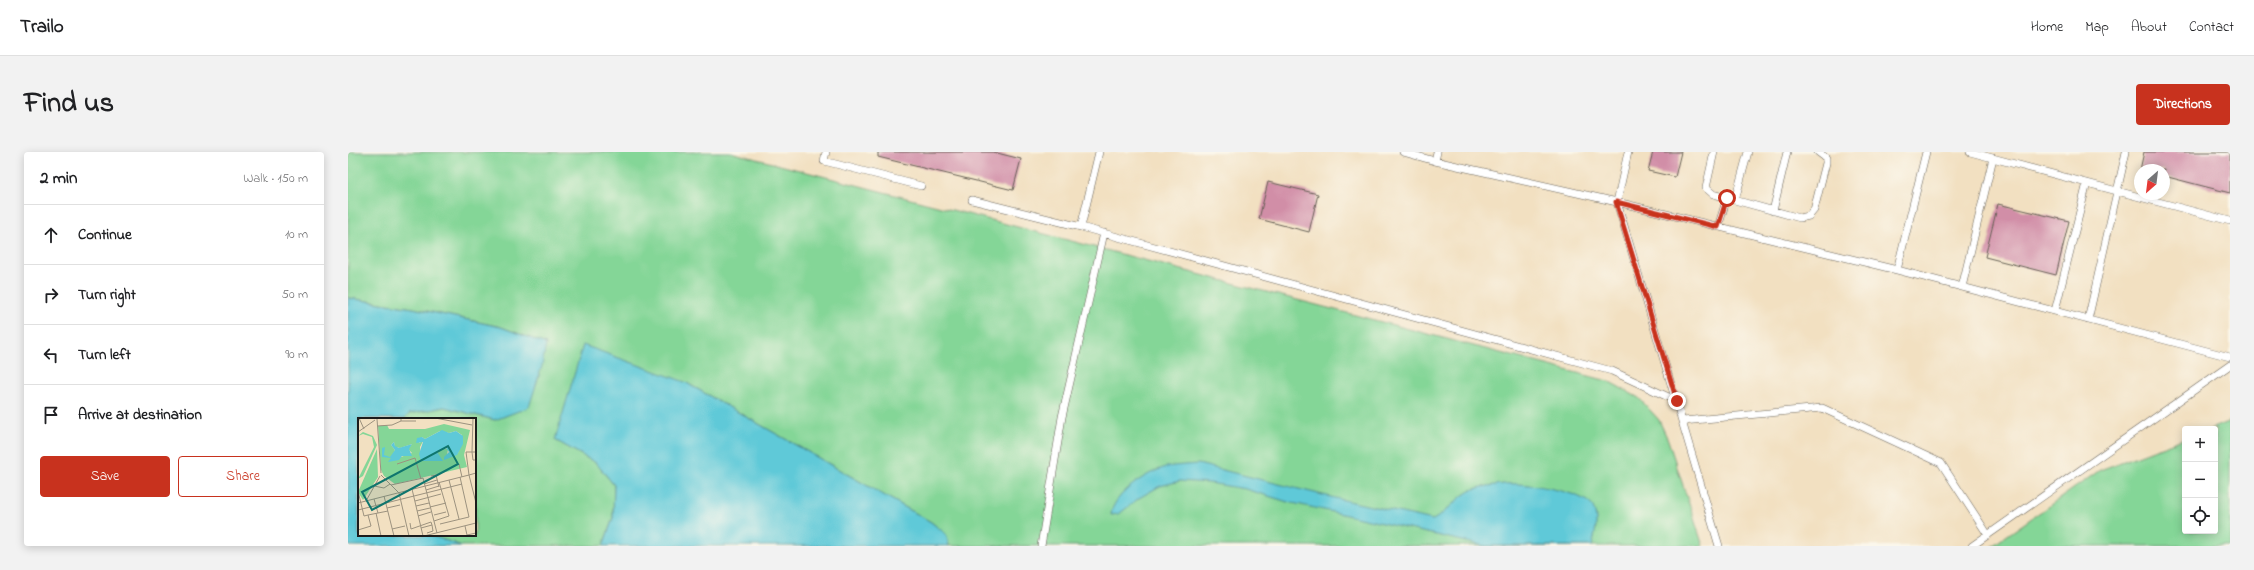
<!DOCTYPE html>
<html lang="en">
<head>
<meta charset="utf-8">
<style>
	body { margin:0; font-family:"Indie Flower",sans-serif; background:#f2f2f2; color:#202124 }
	.controls { position:absolute; right:12px; bottom:12px; display:grid; overflow:hidden; border-radius:4px; box-shadow:0 2px 10px #0003 }
	.controls button { width:36px; height:36px; display:grid; place-items:center; padding:0; border:0; border-bottom:1px solid #e0e0e0; background:#fff; color:#202124; font:20px sans-serif }
	.compass { position:absolute; left:1786px; top:12px; width:36px; height:36px; border-radius:50%; background:#fff; box-shadow:0 2px 10px #0003; rotate:208deg }
	.stop { position:absolute; width:12px; height:12px; margin:-9px; border:3px solid #c8321e; border-radius:50%; background:#fff }
	.stop.end { background:#c8321e; border-color:#fff; box-shadow:0 1px 4px #0008 }
	.list { margin:0; padding:0; list-style:none }
	h2 { display:flex; justify-content:space-between; align-items:center; height:52px; margin:0; padding:0 16px; font-size:17px }
	h2 small { font-size:13px; font-weight:400; color:#757577 }
	.list li { display:grid; grid-template-columns:26px 1fr auto; gap:12px; align-items:center; box-sizing:border-box; height:60px; padding:0 16px; border-top:1px solid #e0e0e0 }
	.list b { display:block; font-size:15px; white-space:nowrap }
	.list em { font-size:13px; font-style:normal; color:#757577 }
	.actions { display:flex; gap:8px; padding:12px 16px }
	.actions a { flex:1; padding:9px 0; border:1px solid #c8321e; border-radius:4px; text-align:center; font-size:14px; color:#c8321e }
	.actions .main { background:#c8321e; color:#fff }
	.icon { flex:none; width:22px; height:22px; fill:none; stroke:currentColor; stroke-width:2; stroke-linecap:round; stroke-linejoin:round }
	.map { position:relative; flex:none; width:1882px; height:394px; overflow:hidden; border-radius:4px }
	header { display:flex; align-items:center; gap:24px; box-sizing:border-box; height:56px; padding:0 20px; background:#fff; border-bottom:1px solid #e0e0e0 }
	header strong { font-size:19px }
	nav { display:flex; gap:22px; margin-inline-start:auto; font-size:14px }
	.intro { display:flex; align-items:center; justify-content:space-between; box-sizing:border-box; height:96px; padding:0 24px }
	h1 { margin:0; font-size:28px }
	.button { padding:10px 18px; border-radius:4px; background:#c8321e; color:#fff; font-size:14px; font-weight:700 }
	main { display:flex; gap:24px; padding:0 24px }
	aside { flex:1; background:#fff; border-radius:4px; box-shadow:0 2px 10px #0003 }
	.map>svg:first-child { display:block }
	.green { fill:#84d697; stroke:#50795a }
	.water { fill:#5ec9d8; stroke:#3d727a }
	.building { fill:#d18ea7 }
	.lines { fill:none; stroke-linecap:round; stroke-linejoin:round }
	.lane-casing { stroke:#676156; stroke-width:8 }
	.lane { stroke:#fff; stroke-width:7 }
	.route { stroke:#c8321e; stroke-width:5 }
	.inset-road { fill:none; stroke:#9c927f; stroke-width:1 }
	.view { fill:#0f766e; fill-opacity:0.15; stroke:#0f766e; stroke-width:2 }
	.inset-edge { fill:none; stroke:#1c1c1c; stroke-width:2 }
</style>
</head>
<body>
<header>
<strong>Trailo</strong>
<nav><a>Home</a><a>Map</a><a>About</a><a>Contact</a></nav>
</header>
<div class="intro"><h1>Find us</h1><a class="button">Directions</a></div>
<main>
<aside>
<h2>2 min<small>Walk · 150 m</small></h2>
<ul class="list">
<li><svg class="icon" aria-label="ahead" viewBox="0 0 24 24"><path d="M12 20V5M6 11l6-6 6 6"/></svg><div><b>Continue</b></div><em>10 m</em></li>
<li><svg class="icon" aria-label="right" viewBox="0 0 24 24"><path d="M7 20v-9h11M14 6l5 5-5 5"/></svg><div><b>Turn right</b></div><em>50 m</em></li>
<li><svg class="icon" aria-label="left" viewBox="0 0 24 24"><path d="M17 20v-9H6M10 6l-5 5 5 5"/></svg><div><b>Turn left</b></div><em>90 m</em></li>
<li><svg class="icon" aria-label="arrive" viewBox="0 0 24 24"><path d="M6 21V4h12l-3 4 3 4H6"/></svg><div><b>Arrive at destination</b></div></li>
</ul>
<div class="actions"><a class="main">Save</a><a>Share</a></div>
</aside>
<div class="map">
<svg width="1882" height="394" viewBox="0 0 1882 394">
	<rect width="100%" height="100%" fill="#fbf7ec"/>
	<filter id="ink" filterUnits="userSpaceOnUse"><feTurbulence type="fractalNoise" baseFrequency=".025" numOctaves="2"/><feDisplacementMap in="SourceGraphic" scale="8" xChannelSelector="R" yChannelSelector="G"/><feConvolveMatrix kernelMatrix="1 2 1 2 8 2 1 2 1" color-interpolation-filters="sRGB"/></filter>
	<filter id="wash" filterUnits="userSpaceOnUse"><feTurbulence type="fractalNoise" baseFrequency=".012" numOctaves="4" result="noise"/><feDisplacementMap in="SourceGraphic" scale="16" xChannelSelector="R" yChannelSelector="G"/><feGaussianBlur stdDeviation="0.9" result="paint"/><feColorMatrix in="noise" values="0 0 0 0 0 0 0 0 0 0 0 0 0 0 0 0 0 1.4 0 .05"/><feComposite in="paint" operator="in"/></filter>
	<g filter="url(#wash)">
		<rect width="100%" height="100%" fill="#f2e0c1"/>
		<path class="green" d="M0 0H382L1260 229 1291 246 1311 268 1320 288 1355 394H601L598 382 583 370 337 230 207 288 248 311 266 333 265 366 255 394H114L81 383H127V267H56L61 262 96 255 147 268 198 192 153 175 65 156 0 146Z
			M1882 269V394H1644L1752 318 1837 286V379H1867V277H1862Z"/>
		<path class="water" d="M0 146 65 156 153 175 198 192 194 214 181 255 147 268 96 255 61 262 56 267H11V383H81L114 394H0Z
			M235 193 337 230 583 370 598 382 601 394H255L265 366 266 333 248 311 207 288Z
			M850 312 987 346 1085 368C1100 360 1110 343 1126 337 1135 334 1147 333 1156 332 1174 330 1236 339 1245 355 1251 367 1247 382 1244 394H1137L940 350 897 337 861 331 832 329 812 334 791 346 771 362 763 363C764 343 800 319 819 315 829 313 840 313 850 312Z"/>
		<g id="blocks">
			<path class="building" d="M530 0H645L673 7 665 38 530 5Z
				M1305 0H1333L1327 25 1300 19Z
				M1796 0H1882V41L1816 24V18H1792Z
				M920 30 970 42 961 80 911 67Z
				M1650 52 1721 69 1708 123 1637 105Z"/>
		</g>
	</g>
	<g filter="url(#ink)">
		<use href="#blocks" fill-opacity="0" stroke="#676156" stroke-width="1"/>
		<g class="lines">
			<defs>
				<path id="lane" d="M478 0 476 9 573 34
					M751 0 733 75 1264 219 1329 249
					M1055 0 1087 9 1269 50 1549 118 1882 205
					M1280 0 1269 50 1371 394
					M1366 0 1358 36 1365 42 1379 46 1370 75
					M1622 0 1882 69
					M1087 9 1089 0
					M1379 46 1452 66 1461 64 1466 58 1478 11V6L1470 0
					M624 48 733 75
					M1387 48 1400 0
					M1425 59 1439 0
					M1549 118 1578 0
					M1614 135 1645 6
					M1707 159 1739 31
					M1740 168 1778 0
					M1335 269 1474 256 1593 311 1640 383
					M693 394 714 265 756 81
					M1624 394 1882 213"/>
			</defs>
			<use href="#lane" class="lane-casing"/>
			<use href="#lane" class="lane"/>
		</g>
	</g>
	<g class="lines" filter="url(#ink)">
		<path class="route" d="M1329 249 1268 50 1370 75 1379 46"/>
	</g>
	<g transform="translate(10 266)">
		<rect width="118" height="118" fill="#f2e0c1"/>
		<path d="M86 6 112 12 106 37 109 49 37 66 26 58 23 52 20 8 29 7 31 11H67ZM82 13 91 15 98 13 104 17 100 35 89 37 90 31H82L79 36 84 43H63L62 29 65 23 61 25 64 19 67 21ZM36 24 37 29 42 30 54 26 50 31 54 35 32 43 37 32 33 27ZM5 14 15 18 19 27 5 58 0 61 16 29 14 19 5 16 0 18ZM19 31 20 59 5 82 0 74Z" fill="#84d697" fill-rule="evenodd"/>
		<path d="M84 12 91 15 98 13 105 18V26L99 37 86 42V39L91 34 88 30 79 34 85 43H63L61 36 65 24 58 25 59 20 64 19 67 21ZM36 24 37 28 41 30 54 26 51 31 54 38H44L41 42 30 44 33 40 24 39V30L27 29 26 37 32 39 37 32 33 27Z" fill="#5ec9d8"/>
		<path class="inset-road" d="M1 0 6 11M43 0V3H58M77 0 114 7M115 0 114 34H118M19 1 23 55M19 8 34 7 43 3M0 14 17 2M118 42H115L114 34H108L111 57 118 55M39 46 57 40 63 61M101 46 104 59M23 57 41 75 51 118M73 58 78 57 81 69M91 62 101 101M66 66 79 62M33 67 65 60 79 115M16 68 26 70 32 66M54 71 65 118M68 72 81 68M0 73 6 98 10 97M26 78 36 118M16 81 20 95M8 83 22 58M57 83 83 76M0 85 111 57 118 85M58 88 71 85M72 89 88 85M29 90 42 87M0 92 104 66M59 93 72 90M18 95 23 118M76 97 88 94M60 98 73 94M76 103 91 98 81 64M52 105 53 111 73 104 74 107 63 110M82 106 111 99 102 59M107 108 109 117 118 115M34 111 47 108M0 112 13 108 10 97 30 93M69 115 75 113 74 107M66 118 118 105"/>
		<path class="view" d="M90 28 100 46 14 92 4 74Z"/>
		<rect width="118" height="118" class="inset-edge"/>
	</g>
</svg>
<div class="controls">
<button>+</button>
<button>−</button>
<button><svg class="icon" aria-label="locate" viewBox="0 0 24 24"><circle cx="12" cy="12" r="6"/><path d="M12 2v4M12 18v4M2 12h4M18 12h4"/></svg></button>
</div>
<svg class="compass" viewBox="-18 -18 36 36"><path d="M0-13l5 13h-10z" fill="#e53935"/><path d="M0 13l5-13h-10z" fill="#757577"/></svg>
<div class="stop" style="left:1379px;top:46px"></div>
<div class="stop end" style="left:1329px;top:249px"></div>
</div>
</main>
</body>
</html>
